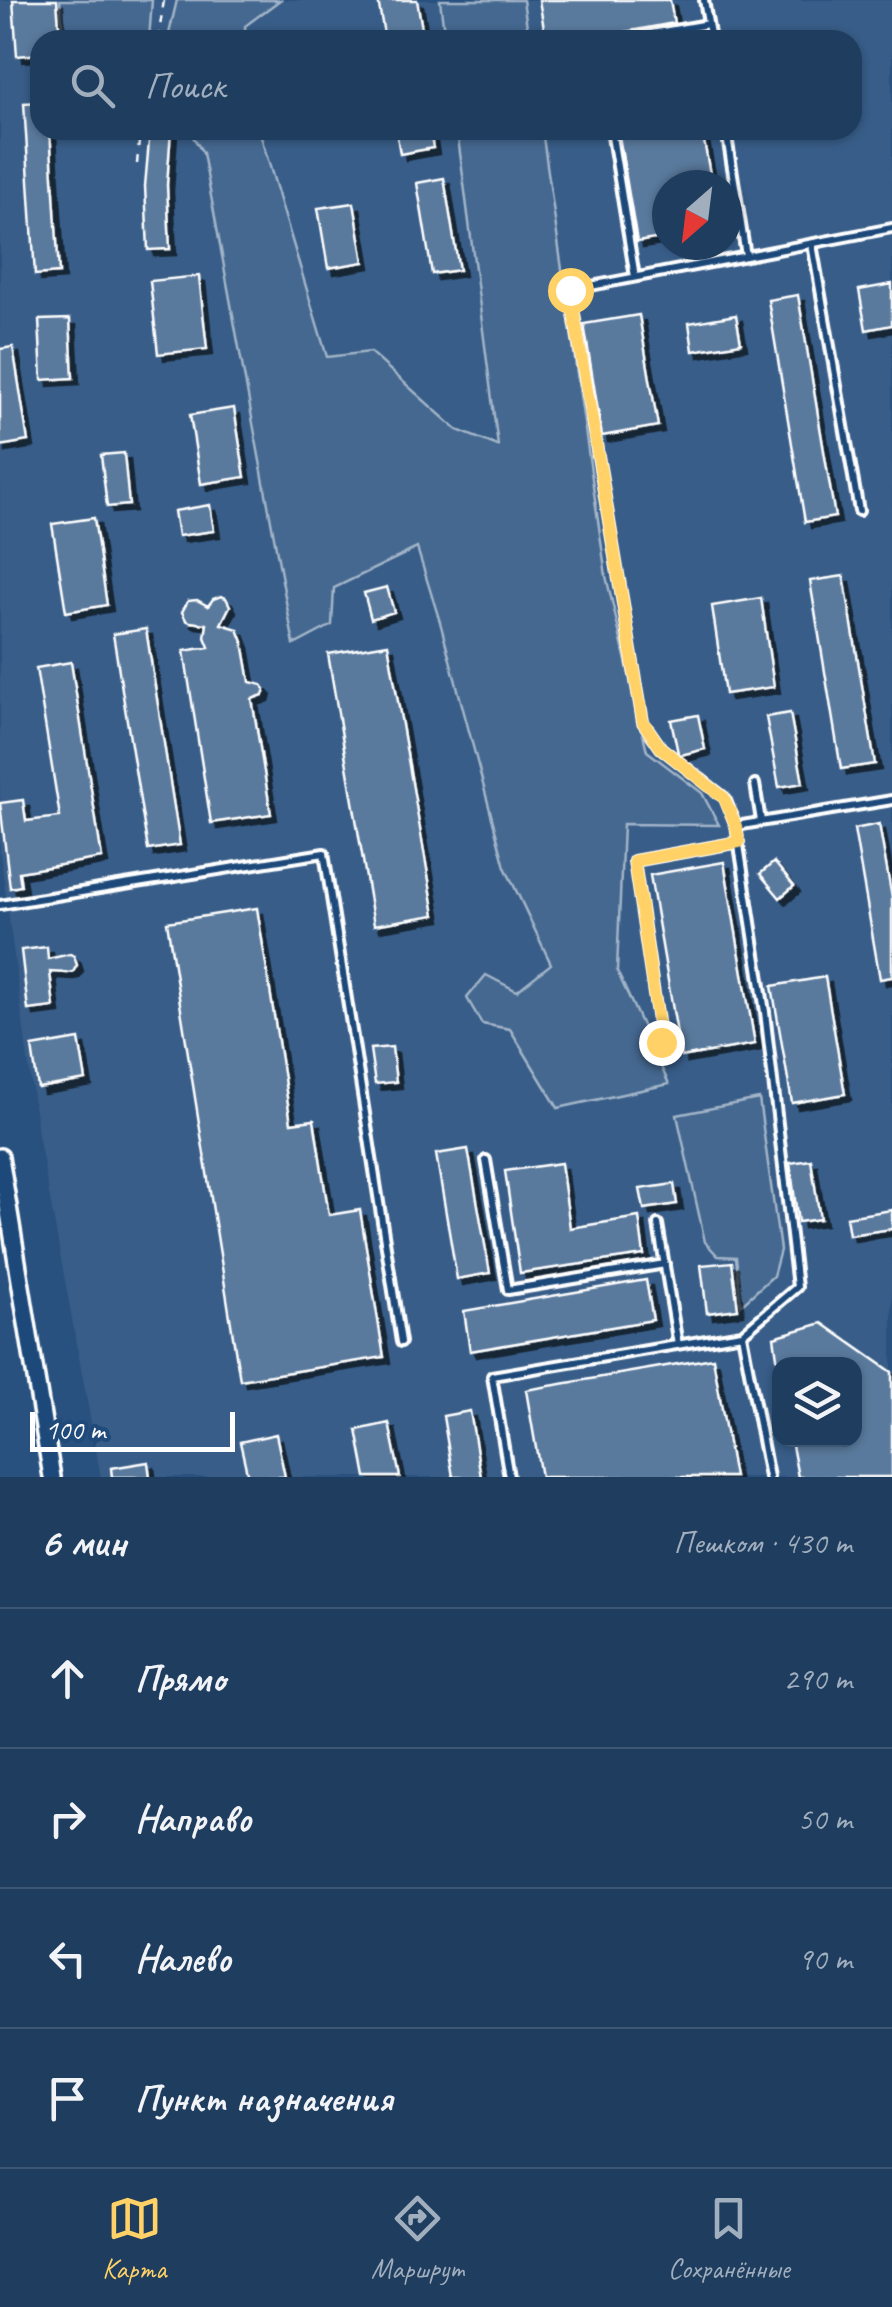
<!DOCTYPE html>
<html lang="ru">
<head>
<meta charset="utf-8">
<style>
	body { margin:0; font-family:Caveat,sans-serif; background:#2b4868; color:#f1f3f6 }
	.controls { position:absolute; right:30px; bottom:30px; display:grid; overflow:hidden; border-radius:20px; box-shadow:0 2px 8px #0004 }
	.controls button { width:90px; height:90px; display:grid; place-items:center; padding:0; border:0; border-bottom:2px solid #3c5674; background:#1e3d5f; color:#f1f3f6; font:50px sans-serif }
	.compass { position:absolute; left:652px; top:170px; width:90px; height:90px; border-radius:50%; background:#1e3d5f; box-shadow:0 2px 8px #0004; rotate:208deg }
	.scale { position:absolute; left:30px; bottom:25px; width:205px; box-sizing:border-box; padding-left:10px; border:5px solid #fff; border-top:0; font-size:28px; line-height:35px; white-space:nowrap; color:#fff; -webkit-text-stroke:8px #1f4a7a; paint-order:stroke }
	.stop { position:absolute; width:30px; height:30px; margin:-22px; border:8px solid #ffd166; border-radius:50%; background:#fff }
	.stop.end { background:#ffd166; border-color:#fff; box-shadow:0 2px 10px #0008 }
	.list { margin:0; padding:0; list-style:none }
	h2 { display:flex; justify-content:space-between; align-items:center; height:130px; margin:0; padding:0 40px; font-size:42px }
	h2 small { font-size:32px; font-weight:400; color:#a1aebd }
	.list li { display:grid; grid-template-columns:65px 1fr auto; gap:30px; align-items:center; box-sizing:border-box; height:140px; padding:0 40px; border-top:2px solid #3c5674 }
	.list b { display:block; font-size:38px; white-space:nowrap }
	.list em { font-size:32px; font-style:normal; color:#a1aebd }
	.icon { flex:none; width:55px; height:55px; fill:none; stroke:currentColor; stroke-width:2; stroke-linecap:round; stroke-linejoin:round }
	.map { position:relative; flex:none; width:892px; height:1477px; overflow:hidden }
	.search { position:absolute; background:#1e3d5f; box-shadow:0 2px 8px #0004; left:30px; right:30px; top:30px; height:110px; display:flex; align-items:center; gap:25px; box-sizing:border-box; padding:0 35px; border-radius:30px; color:#a1aebd; font-size:38px }
	.sheet { height:690px; background:#1e3d5f }
	nav { display:flex; justify-content:space-around; align-items:center; box-sizing:border-box; height:140px; border-top:2px solid #3c5674; background:#1e3d5f; font-size:28px; color:#a1aebd }
	nav a { display:grid; justify-items:center; gap:5px }
	nav .on { color:#ffd166 }
	.map>svg:first-child { display:block }
	.built { fill:#375d88; fill-rule:evenodd }
	.green { fill:#446890; stroke:#a2b4c8; stroke-width:2.5 }
	.building { fill:#5a7a9d; stroke:#fff; stroke-width:2.5; filter:url(#shadow) }
	.lines { fill:none; stroke-linecap:round; stroke-linejoin:round }
	.service-casing { stroke:#fff; stroke-width:14 }
	.tertiary-casing { stroke:#fff; stroke-width:22 }
	.path { stroke:#fff; stroke-width:2.5; stroke-dasharray:8 8; stroke-linecap:butt }
	.service { stroke:#1f4a7a; stroke-width:6 }
	.tertiary { stroke:#1f4a7a; stroke-width:15 }
	.route { stroke:#ffd166; stroke-width:12 }
</style>
</head>
<body>
<div class="map">
<svg width="892" height="1477" viewBox="0 0 892 1477">
	<defs>
		<filter id="shadow"><feDropShadow dx="6" dy="6" stdDeviation="0" flood-color="#0009"/></filter>
	</defs>
	<rect width="100%" height="100%" fill="#28517f"/>
	<filter id="ink" filterUnits="userSpaceOnUse"><feTurbulence type="fractalNoise" baseFrequency=".01" numOctaves="2"/><feDisplacementMap in="SourceGraphic" scale="20" xChannelSelector="R" yChannelSelector="G"/><feConvolveMatrix kernelMatrix="1 2 1 2 8 2 1 2 1" color-interpolation-filters="sRGB"/></filter>
	<g filter="url(#ink)">
		<path class="built" d="M0 0H892V1477H101L38 1134 0 852ZM40 40H852V130H40ZM667 185H727V245H667ZM780 1364H854V1440H780Z"/>
		<path class="green" d="M60 0H152L149 40H64Z
			M177 0H280L245 26 246 40H153L168 38Z
			M440 0H523L529 40H445Z
			M189 130H259L327 357 370 352 457 430 498 446 457 130H542L606 576 647 751 702 793 719 825 623 824 617 971 669 1084 558 1108 510 1029 482 1024 467 998 486 975 517 991 551 964 505 867 440 622 417 548 334 588 332 625 294 645 203 153Z
			M759 1099 780 1250 773 1276 741 1305 736 1257 718 1256 705 1242 677 1115Z"/>
		<path class="building" d="M13 0H57L60 40H40V54L17 56Z
			M378 0H417L424 40H385Z
			M539 0H670L674 23 581 40H546Z
			M40 102V130H50L59 273 35 275 24 103Z
			M150 130H171L167 185 170 249 148 250 145 186Z
			M396 130H430L433 148 400 154Z
			M618 130H702L712 185H667V237L637 242Z
			M444 178 459 270 432 274 417 183Z
			M354 203 364 262 328 268 318 208Z
			M199 276 207 349 158 354 150 281Z
			M892 284V325L866 330 859 290Z
			M798 295 835 517 805 522 768 300Z
			M639 315 658 426 602 436 584 324Z
			M736 315 741 343 693 351 689 323Z
			M70 319 73 378 42 380 39 320Z
			M13 347 28 441 0 446V349Z
			M234 408 245 477 201 484 190 415Z
			M124 453 129 505 107 507 101 455Z
			M210 505 214 531 178 536 174 511Z
			M94 518 107 605 66 612 52 524Z
			M844 576 875 764 841 769 810 581Z
			M387 587 394 612 371 619 364 593Z
			M221 596 226 598 230 606 221 624 238 629 243 642 250 682 262 685 265 689 263 695 252 699 271 814 211 823 184 651 209 647 205 637 207 624 190 622 186 620 182 612 188 601 197 600 208 606 213 599Z
			M761 598 774 687 725 694 712 606Z
			M146 629 180 845 148 850 113 634Z
			M388 644 435 915 374 925 328 654Z
			M71 662 102 858 19 872 21 886 10 888 0 803 23 800 26 821 60 817 36 668Z
			M790 713 803 783 779 787 766 717Z
			M698 715 705 749 681 755 678 753 671 720Z
			M879 824 892 898V977L880 979 854 829Z
			M724 862 755 1044 681 1057 650 875Z
			M774 862 794 886 780 898 760 874Z
			M257 908 291 1123 314 1120 329 1215 360 1210 384 1357 240 1380 167 922Z
			M47 947 48 959 70 954 74 956 77 965 73 972 68 973 50 972 54 1007 28 1010 21 950Z
			M825 977 845 1094 792 1103 772 986Z
			M79 1039 86 1080 38 1088 32 1047Z
			M392 1047 396 1082 375 1084 370 1049Z
			M468 1149 490 1273 457 1279 436 1154Z
			M811 1160 820 1219 798 1222 790 1163Z
			M561 1163 570 1228 639 1217 644 1255 520 1273 505 1171Z
			M674 1184 677 1204 644 1209 640 1189Z
			M892 1210V1229L849 1235 846 1217Z
			M732 1262 738 1309 707 1313 701 1265Z
			M646 1280 653 1320 470 1351 464 1311Z
			M822 1323 892 1372V1477H798L791 1440H854V1364H778L774 1337Z
			M713 1358 734 1477H541L526 1390Z
			M470 1411 481 1477H453L443 1416Z
			M389 1423 400 1477H366L357 1430Z
			M276 1434 285 1477H248L240 1442Z
			M148 1462 150 1477H112L111 1468Z"/>
		<g class="lines">
			<defs>
				<path id="service" d="M704 0 711 40
					M618 40 708 24
					M611 130 635 277
					M726 130 746 256
					M812 244 859 511
					M755 784 761 821
					M736 826 892 800
					M0 905 324 853 401 1342
					M661 1041 634 861 739 842
					M486 1160 508 1290 665 1264
					M658 1224 678 1345
					M509 1477 492 1376 742 1334
					M769 1477 742 1334 797 1287 765 1012 736 826 725 798 661 748 643 722 570 290 892 228"/>
				<path id="tertiary" d="M0 1157 52 1477"/>
			</defs>
			<use href="#service" class="service-casing"/>
			<use href="#tertiary" class="tertiary-casing"/>
			<path class="path" d="M158 40 164 0
				M137 164 140 130"/>
			<use href="#service" class="service"/>
			<use href="#tertiary" class="tertiary"/>
		</g>
	</g>
	<g class="lines" filter="url(#ink)">
		<path class="route" d="M570 290 643 722 661 748 724 798 736 826 739 842 634 861 661 1042"/>
	</g>
</svg>
<div class="controls">
<button><svg class="icon" aria-label="layers" viewBox="0 0 24 24"><path d="M12 4l9 5-9 5-9-5zM3 14l9 5 9-5"/></svg></button>
</div>
<svg class="compass" viewBox="-18 -18 36 36"><path d="M0-13l5 13h-10z" fill="#e53935"/><path d="M0 13l5-13h-10z" fill="#a1aebd"/></svg>
<div class="scale">100 m</div>
<div class="stop" style="left:570px;top:290px"></div>
<div class="stop end" style="left:661px;top:1042px"></div>
<div class="search"><svg class="icon" aria-label="search" viewBox="0 0 24 24"><circle cx="10" cy="10" r="6"/><path d="M15 15l6 6"/></svg>Поиск</div>
</div>
<section class="sheet">
<h2>6 мин<small>Пешком · 430 m</small></h2>
<ul class="list">
<li><svg class="icon" aria-label="ahead" viewBox="0 0 24 24"><path d="M12 20V5M6 11l6-6 6 6"/></svg><div><b>Прямо</b></div><em>290 m</em></li>
<li><svg class="icon" aria-label="right" viewBox="0 0 24 24"><path d="M7 20v-9h11M14 6l5 5-5 5"/></svg><div><b>Направо</b></div><em>50 m</em></li>
<li><svg class="icon" aria-label="left" viewBox="0 0 24 24"><path d="M17 20v-9H6M10 6l-5 5 5 5"/></svg><div><b>Налево</b></div><em>90 m</em></li>
<li><svg class="icon" aria-label="arrive" viewBox="0 0 24 24"><path d="M6 21V4h12l-3 4 3 4H6"/></svg><div><b>Пункт назначения</b></div></li>
</ul>
</section>
<nav>
<a class="on"><svg class="icon" aria-label="map" viewBox="0 0 24 24"><path d="M3 6l6-2 6 2 6-2v14l-6 2-6-2-6 2zM9 4v14M15 6v14"/></svg>Карта</a>
<a><svg class="icon" aria-label="directions" viewBox="0 0 24 24"><path d="M12 3l9 9-9 9-9-9zM9 14v-3h6M13 9l2 2-2 2"/></svg>Маршрут</a>
<a><svg class="icon" aria-label="saved" viewBox="0 0 24 24"><path d="M7 4h10v16l-5-4-5 4z"/></svg>Сохранённые</a>
</nav>
</body>
</html>
